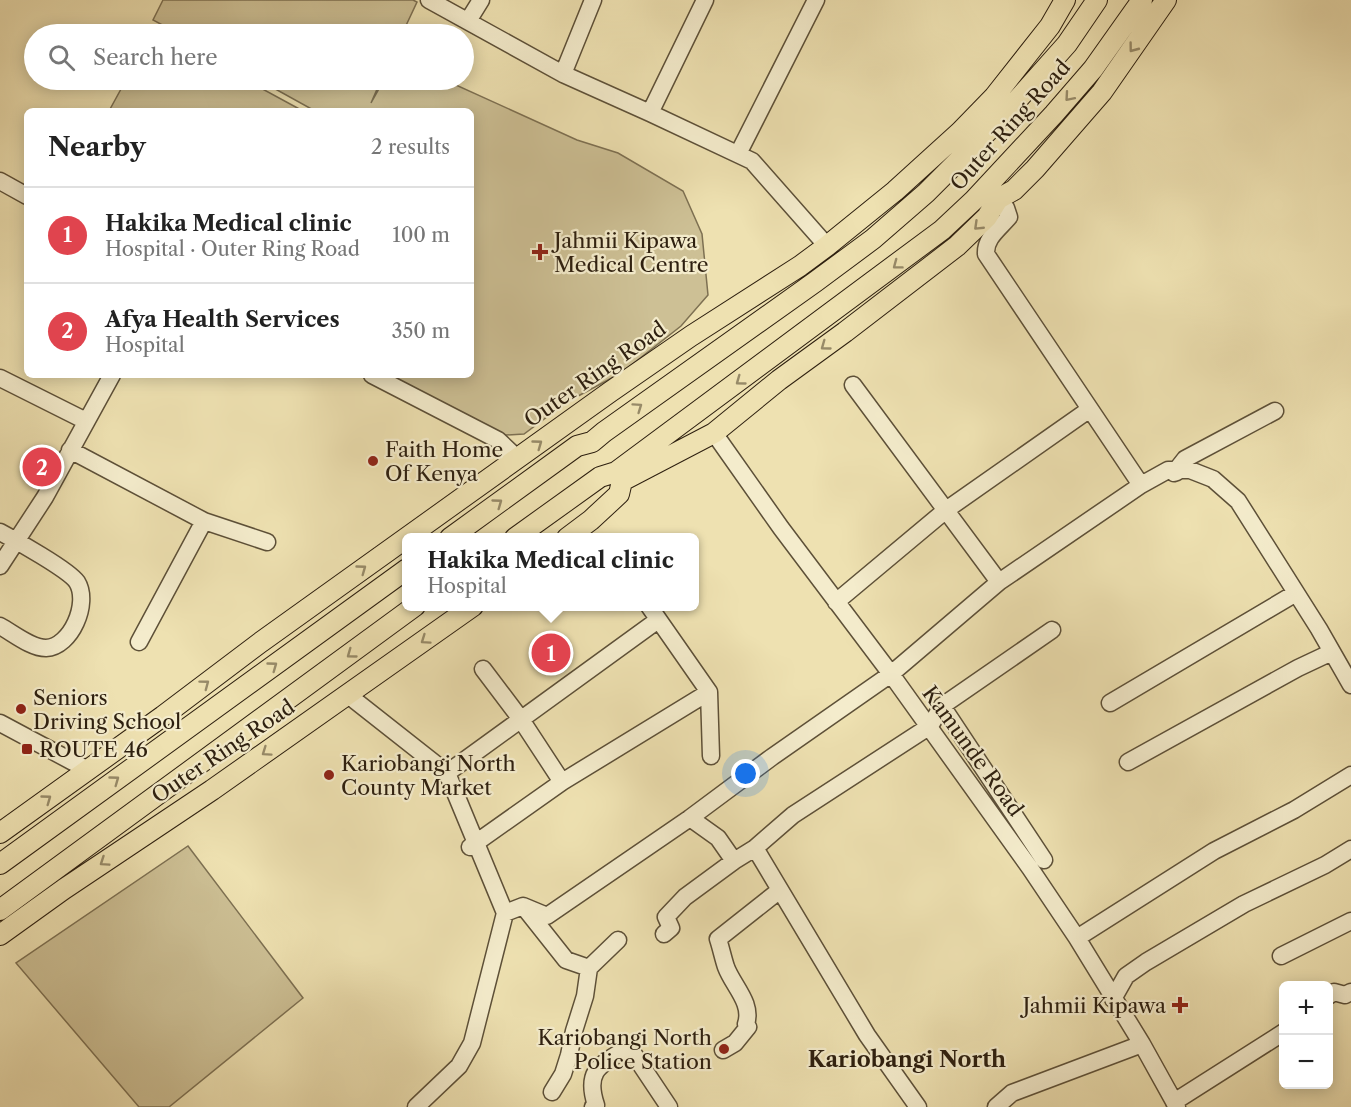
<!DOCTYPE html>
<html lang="en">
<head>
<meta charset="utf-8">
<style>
	body { margin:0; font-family:"Libre Caslon Text",serif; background:#f2f2f2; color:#222 }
	.controls { position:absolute; right:18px; bottom:18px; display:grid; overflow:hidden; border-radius:9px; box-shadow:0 3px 15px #0003 }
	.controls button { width:54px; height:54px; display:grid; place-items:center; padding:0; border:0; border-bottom:2px solid #e0e0e0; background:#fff; color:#222; font:30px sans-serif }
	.you { position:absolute; left:746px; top:774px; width:21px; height:21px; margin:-15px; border:4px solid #fff; border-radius:50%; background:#1a73e8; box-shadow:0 0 0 9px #1a73e833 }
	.badge { display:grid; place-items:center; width:39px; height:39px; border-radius:50%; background:#8f2418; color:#fff; font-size:20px; font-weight:700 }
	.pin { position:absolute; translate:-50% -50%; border:3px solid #fff; box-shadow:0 2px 6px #0006 }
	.popup { position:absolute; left:402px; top:533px; width:297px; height:78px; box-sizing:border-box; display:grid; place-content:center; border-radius:9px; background:#fff; filter:drop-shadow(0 2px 4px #0005); font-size:20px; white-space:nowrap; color:#767676 }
	.popup b { font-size:22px; color:#222 }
	.popup::after { content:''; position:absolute; left:50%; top:100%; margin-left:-12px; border:12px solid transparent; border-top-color:#fff }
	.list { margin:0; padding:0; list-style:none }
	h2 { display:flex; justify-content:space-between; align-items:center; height:78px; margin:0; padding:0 24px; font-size:26px }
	h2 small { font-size:20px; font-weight:400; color:#767676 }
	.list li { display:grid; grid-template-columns:39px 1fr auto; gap:18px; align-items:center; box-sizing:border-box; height:96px; padding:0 24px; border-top:2px solid #e0e0e0 }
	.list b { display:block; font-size:22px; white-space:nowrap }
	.list p { margin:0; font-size:20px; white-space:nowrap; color:#767676 }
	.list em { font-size:20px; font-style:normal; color:#767676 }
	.icon { flex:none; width:33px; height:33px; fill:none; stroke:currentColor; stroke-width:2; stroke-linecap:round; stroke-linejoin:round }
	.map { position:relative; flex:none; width:1351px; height:1107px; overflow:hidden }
	.search { position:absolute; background:#fff; box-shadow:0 3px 15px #0003; left:24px; top:24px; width:450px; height:66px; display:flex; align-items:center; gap:15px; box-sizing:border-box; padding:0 21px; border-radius:33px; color:#767676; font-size:22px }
	.panel { position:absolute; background:#fff; box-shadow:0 3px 15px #0003; left:24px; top:108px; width:450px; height:270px; border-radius:9px }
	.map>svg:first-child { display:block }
	.green { fill:#cdc095; stroke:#7d7052; stroke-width:1.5 }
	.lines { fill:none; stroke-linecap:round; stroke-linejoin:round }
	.minor-casing { stroke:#5d5038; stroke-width:19 }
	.major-casing { stroke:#2d1f0f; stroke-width:22 }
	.minor { stroke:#f4eccc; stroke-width:16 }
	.major { stroke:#eee1b1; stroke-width:20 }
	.oneway { stroke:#978a68 }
	.poi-dot { fill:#8f2418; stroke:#f4eccc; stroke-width:2 }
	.labels { text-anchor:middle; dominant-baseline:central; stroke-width:4.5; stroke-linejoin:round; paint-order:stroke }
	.street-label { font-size:21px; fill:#2d1f0f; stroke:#f4eccc }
	.poi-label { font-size:21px; fill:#2d1f0f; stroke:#f4eccc; text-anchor:start }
	.neighbourhood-label { font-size:22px; font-weight:bold; fill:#2d1f0f; stroke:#f4eccc }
</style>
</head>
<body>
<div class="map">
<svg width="1351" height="1107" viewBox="0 0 1351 1107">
	<rect width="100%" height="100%" fill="#eee1b1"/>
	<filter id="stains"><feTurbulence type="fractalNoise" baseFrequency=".00333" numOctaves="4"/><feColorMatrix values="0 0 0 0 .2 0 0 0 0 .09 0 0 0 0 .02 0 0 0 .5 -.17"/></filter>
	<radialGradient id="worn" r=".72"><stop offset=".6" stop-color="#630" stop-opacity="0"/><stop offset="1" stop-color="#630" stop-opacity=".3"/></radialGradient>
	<path class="green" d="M163 0H413L417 2 402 34H179L153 20Z
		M126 80H246L303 111H109Z
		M259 80H381L371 103 384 80H445L577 140 618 153 683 191 702 234 708 295 681 326 621 373 567 402 524 434 475 437 361 375H471V111H315Z
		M188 846 303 998 169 1107H139L16 963Z"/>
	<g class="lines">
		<defs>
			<path id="minor" d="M429 0 563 74 650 113 752 161 827 246
				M468 21 481 0
				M563 74 593 0
				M650 113 705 0
				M738 154 816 0
				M0 181 27 196
				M998 199 1006 208 1009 217C999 229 985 238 986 254L1141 485 1168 470H1190L1213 479 1238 501 1319 629 1351 685
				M372 375 498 440 518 459
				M0 378 86 421
				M853 385 999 582
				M714 433 781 528 891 674 1030 868 1077 938 1142 1044 1177 1107
				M70 450 204 521 267 542
				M1177 472 1174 473 1185 459 1275 411
				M0 532C15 540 69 570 77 582 90 603 71 647 46 648 31 648 13 633 0 626
				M0 566 45 497 112 375
				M836 602 946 510 1090 409
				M649 606 709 692 711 756
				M139 642 204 521
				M483 669 520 718 562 782
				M348 695 447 773 505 913
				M1110 703 1296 593
				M942 706 1044 860
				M0 723 88 770
				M1128 762 1298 668 1332 652
				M447 773 658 620
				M690 818 718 838 734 861 755 848 867 1035 918 1107
				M470 847 562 782 709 692
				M755 848 793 815 930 726 942 706 1052 630
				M524 907 566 960 589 968
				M664 934 671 928 666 917 685 897 734 861
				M1077 938 1214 851 1294 810 1351 775
				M1281 956 1351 921
				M1328 996 1334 992 1345 995 1351 992
				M1113 999 1126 976 1146 962 1244 904 1325 865 1351 849
				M723 1050 735 1043 748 1027 746 1024C753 1003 733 986 726 967 723 958 721 948 718 939L780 890
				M552 1092 563 1074 569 1055 574 1031 585 996 589 968 618 940
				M1174 1102 1284 1032
				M416 1107 459 1066 472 1043 505 913 523 906 547 916 690 818 772 757 891 674 999 582 1141 485
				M593 1107 596 1105C584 1069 602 1064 629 1047L669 1107
				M996 1107 1012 1093 1142 1044"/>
			<path id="major" d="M450 538 577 446 592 442 604 432 815 282 873 239 926 193 1003 116 1067 44 1097 0
				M515 538 600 477 616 472 942 230 974 200 1054 114 1093 69 1142 0
				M567 538 591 520 619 494 622 481 714 433 779 380 845 332 957 246 987 217 998 199 1014 190 1035 169 1102 92 1166 0
				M0 833 163 716 261 642 610 392 691 336 800 266 827 246 895 191 960 132 994 97 1050 26 1065 0
				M0 864 407 569
				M0 910 415 606
				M0 935 64 889 212 790 473 606"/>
		</defs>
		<use href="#minor" class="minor-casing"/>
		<use href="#major" class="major-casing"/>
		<use href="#minor" class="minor"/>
		<use href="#major" class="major"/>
	</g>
	<defs><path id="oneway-chevron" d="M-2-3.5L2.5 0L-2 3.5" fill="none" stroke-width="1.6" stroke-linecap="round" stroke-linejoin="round" transform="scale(1.5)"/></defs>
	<g class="oneway">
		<use href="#oneway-chevron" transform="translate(1133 48) rotate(127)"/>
		<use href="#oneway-chevron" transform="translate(1069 97) rotate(131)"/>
		<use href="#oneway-chevron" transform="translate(978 226) rotate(136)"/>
		<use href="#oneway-chevron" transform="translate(897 265) rotate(143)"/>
		<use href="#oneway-chevron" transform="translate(825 346) rotate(144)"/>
		<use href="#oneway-chevron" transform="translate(740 381) rotate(144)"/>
		<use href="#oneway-chevron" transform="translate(638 407) rotate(-35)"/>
		<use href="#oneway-chevron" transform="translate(538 444) rotate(-36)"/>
		<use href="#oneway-chevron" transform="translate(498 503) rotate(-36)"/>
		<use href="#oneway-chevron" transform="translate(362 569) rotate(-36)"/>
		<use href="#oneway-chevron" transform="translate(425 640) rotate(145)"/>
		<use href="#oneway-chevron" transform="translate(351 654) rotate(144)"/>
		<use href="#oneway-chevron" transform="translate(273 666) rotate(-36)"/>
		<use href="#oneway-chevron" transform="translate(205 684) rotate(-37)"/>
		<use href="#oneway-chevron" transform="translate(266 752) rotate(145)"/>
		<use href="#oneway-chevron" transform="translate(115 780) rotate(-36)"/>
		<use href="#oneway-chevron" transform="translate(47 799) rotate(-36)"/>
		<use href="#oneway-chevron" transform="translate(104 862) rotate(146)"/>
	</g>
	<g class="poi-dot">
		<path d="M537 243h6v6h6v6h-6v6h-6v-6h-6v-6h6z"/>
		<circle cx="373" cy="461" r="6"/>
		<circle cx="21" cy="709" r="6"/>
		<rect x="21" y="743" width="12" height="12" rx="3"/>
		<circle cx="329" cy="775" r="6"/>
		<path d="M1177 996h6v6h6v6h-6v6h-6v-6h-6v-6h6z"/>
		<circle cx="724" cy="1049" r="6"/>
	</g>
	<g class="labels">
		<g class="street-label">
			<text transform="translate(1010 125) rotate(-48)">Outer Ring Road</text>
			<text transform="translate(595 374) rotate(-35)">Outer Ring Road</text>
			<text transform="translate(223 751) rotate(-34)">Outer Ring Road</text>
			<text transform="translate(973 751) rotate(54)">Kamunde Road</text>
		</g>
		<g class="poi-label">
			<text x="554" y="240">Jahmii Kipawa<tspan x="554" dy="24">Medical Centre</tspan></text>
			<text x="385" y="449">Faith Home<tspan x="385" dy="24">Of Kenya</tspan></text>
			<text x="33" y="697">Seniors<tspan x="33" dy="24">Driving School</tspan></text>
			<text x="39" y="749">ROUTE 46</text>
			<text x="341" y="763">Kariobangi North<tspan x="341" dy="24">County Market</tspan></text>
			<text x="1166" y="1005" text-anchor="end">Jahmii Kipawa</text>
			<text x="712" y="1037" text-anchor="end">Kariobangi North<tspan x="712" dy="24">Police Station</tspan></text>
		</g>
		<g class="neighbourhood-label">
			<text x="907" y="1059">Kariobangi North</text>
		</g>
	</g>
	<rect width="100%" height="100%" filter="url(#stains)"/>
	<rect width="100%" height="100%" fill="url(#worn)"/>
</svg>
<div class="controls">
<button>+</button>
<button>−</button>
</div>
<div class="you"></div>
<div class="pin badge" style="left:551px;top:653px;background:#e0444e">1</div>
<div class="popup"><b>Hakika Medical clinic</b>Hospital</div>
<div class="pin badge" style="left:42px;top:467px;background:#e0444e">2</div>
<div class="search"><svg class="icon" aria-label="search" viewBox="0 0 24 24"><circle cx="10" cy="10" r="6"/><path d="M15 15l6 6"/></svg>Search here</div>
<section class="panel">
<h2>Nearby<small>2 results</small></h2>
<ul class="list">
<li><span class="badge" style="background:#e0444e">1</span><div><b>Hakika Medical clinic</b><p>Hospital · Outer Ring Road</p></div><em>100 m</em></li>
<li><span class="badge" style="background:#e0444e">2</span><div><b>Afya Health Services</b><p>Hospital</p></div><em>350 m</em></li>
</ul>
</section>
</div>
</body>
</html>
